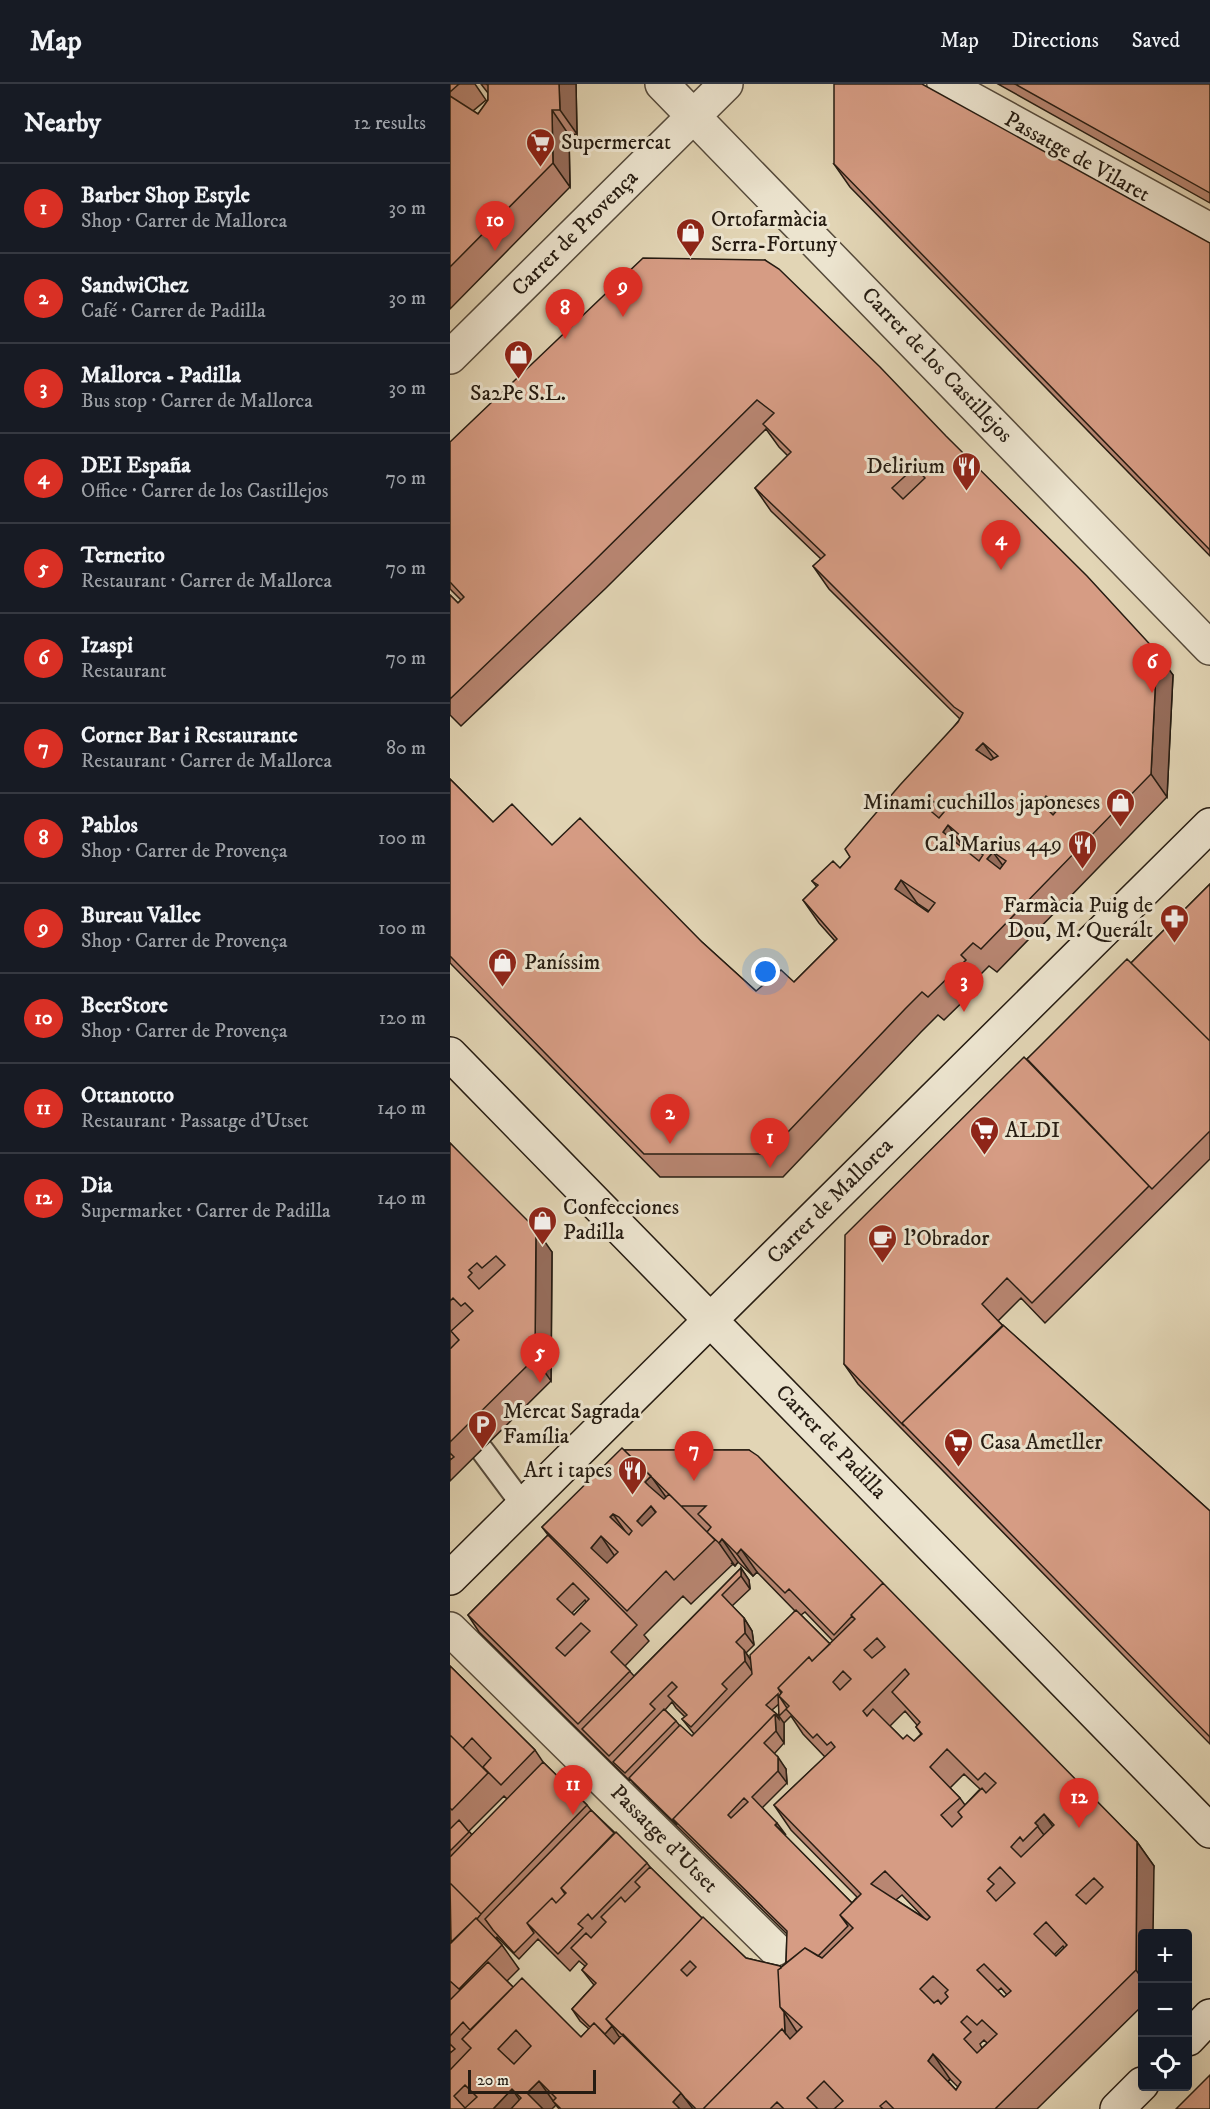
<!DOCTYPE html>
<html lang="en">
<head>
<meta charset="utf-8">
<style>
	body { margin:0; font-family:"IM FELL DW Pica",serif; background:#20242c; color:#f1f3f6 }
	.controls { position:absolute; right:18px; bottom:18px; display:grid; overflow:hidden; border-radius:6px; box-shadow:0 6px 24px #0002 }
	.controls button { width:54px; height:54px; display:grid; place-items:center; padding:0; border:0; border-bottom:2px solid #363941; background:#171b24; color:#f1f3f6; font:30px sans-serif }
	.scale { position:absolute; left:18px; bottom:15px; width:128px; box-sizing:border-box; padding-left:6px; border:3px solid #261c12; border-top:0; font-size:16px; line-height:21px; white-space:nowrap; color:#261c12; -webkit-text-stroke:4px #ece4cf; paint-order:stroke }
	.you { position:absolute; left:316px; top:888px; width:21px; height:21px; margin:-15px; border:4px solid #fff; border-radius:50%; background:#1a73e8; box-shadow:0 0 0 9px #1a73e833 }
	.badge { display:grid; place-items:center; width:39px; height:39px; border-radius:50%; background:#d93025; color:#fff; font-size:20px; font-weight:700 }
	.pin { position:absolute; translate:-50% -50px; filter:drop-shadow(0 2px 3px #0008) }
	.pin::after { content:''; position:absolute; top:32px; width:21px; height:18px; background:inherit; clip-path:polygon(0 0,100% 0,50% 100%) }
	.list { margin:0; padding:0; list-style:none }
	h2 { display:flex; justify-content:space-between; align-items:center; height:78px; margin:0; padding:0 24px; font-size:26px }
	h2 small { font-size:20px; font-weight:400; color:#9ea1a6 }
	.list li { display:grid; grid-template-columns:39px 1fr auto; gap:18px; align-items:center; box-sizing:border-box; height:90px; padding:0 24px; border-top:2px solid #363941 }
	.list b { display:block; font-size:22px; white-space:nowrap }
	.list p { margin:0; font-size:20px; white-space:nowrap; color:#9ea1a6 }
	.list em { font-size:20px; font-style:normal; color:#9ea1a6 }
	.icon { flex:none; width:33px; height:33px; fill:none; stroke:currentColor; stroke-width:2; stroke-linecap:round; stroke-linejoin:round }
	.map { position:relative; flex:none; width:760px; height:2025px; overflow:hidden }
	header { display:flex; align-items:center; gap:36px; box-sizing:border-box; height:84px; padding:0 30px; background:#171b24; border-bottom:2px solid #363941 }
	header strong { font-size:28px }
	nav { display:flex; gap:33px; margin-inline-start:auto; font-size:21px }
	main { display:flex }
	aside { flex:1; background:#171b24 }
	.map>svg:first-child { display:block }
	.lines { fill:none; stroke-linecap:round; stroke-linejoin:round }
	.service-casing { stroke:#554a3b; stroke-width:26 }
	.minor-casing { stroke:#554a3b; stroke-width:36 }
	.secondary-casing { stroke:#261c12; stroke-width:36 }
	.service { stroke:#ece4cf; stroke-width:22 }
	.minor { stroke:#ece4cf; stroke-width:33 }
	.secondary { stroke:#ece4cf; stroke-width:33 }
	.wall { fill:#b88672; stroke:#261c12; stroke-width:1.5; fill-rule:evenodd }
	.shaded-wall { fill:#966d5c; stroke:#261c12; stroke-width:1.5 }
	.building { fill:#d69c84; stroke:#261c12; stroke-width:1.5; fill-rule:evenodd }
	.labels { text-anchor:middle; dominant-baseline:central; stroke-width:6; stroke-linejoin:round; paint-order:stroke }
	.poi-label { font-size:22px; fill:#261c12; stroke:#ece4cf; text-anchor:start }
	.street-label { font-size:22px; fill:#261c12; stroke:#ece4cf }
</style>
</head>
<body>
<header>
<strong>Map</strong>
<nav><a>Map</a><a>Directions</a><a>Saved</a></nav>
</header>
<main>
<aside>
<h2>Nearby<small>12 results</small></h2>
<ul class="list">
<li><span class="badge">1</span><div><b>Barber Shop Estyle</b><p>Shop · Carrer de Mallorca</p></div><em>30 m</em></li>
<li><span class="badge">2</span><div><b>SandwiChez</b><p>Café · Carrer de Padilla</p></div><em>30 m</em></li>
<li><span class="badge">3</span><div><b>Mallorca - Padilla</b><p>Bus stop · Carrer de Mallorca</p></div><em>30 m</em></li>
<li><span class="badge">4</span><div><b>DEI España</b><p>Office · Carrer de los Castillejos</p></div><em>70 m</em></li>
<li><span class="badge">5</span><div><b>Ternerito</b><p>Restaurant · Carrer de Mallorca</p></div><em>70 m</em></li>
<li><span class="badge">6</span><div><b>Izaspi</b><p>Restaurant</p></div><em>70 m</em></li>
<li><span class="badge">7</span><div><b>Corner Bar i Restaurante</b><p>Restaurant · Carrer de Mallorca</p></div><em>80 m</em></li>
<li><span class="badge">8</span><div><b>Pablos</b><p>Shop · Carrer de Provença</p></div><em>100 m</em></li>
<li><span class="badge">9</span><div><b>Bureau Vallee</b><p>Shop · Carrer de Provença</p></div><em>100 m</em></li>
<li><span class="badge">10</span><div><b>BeerStore</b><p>Shop · Carrer de Provença</p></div><em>120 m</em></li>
<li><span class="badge">11</span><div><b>Ottantotto</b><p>Restaurant · Passatge d'Utset</p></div><em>140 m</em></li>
<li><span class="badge">12</span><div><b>Dia</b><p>Supermarket · Carrer de Padilla</p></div><em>140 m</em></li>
</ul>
</aside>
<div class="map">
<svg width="760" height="2025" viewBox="0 0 760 2025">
	<rect width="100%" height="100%" fill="#e2d5b5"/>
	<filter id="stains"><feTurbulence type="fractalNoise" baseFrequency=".00333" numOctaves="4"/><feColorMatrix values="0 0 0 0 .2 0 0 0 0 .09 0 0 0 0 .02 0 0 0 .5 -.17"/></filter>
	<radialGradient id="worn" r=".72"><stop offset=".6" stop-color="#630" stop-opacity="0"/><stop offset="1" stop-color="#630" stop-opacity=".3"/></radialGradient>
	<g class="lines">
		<defs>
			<path id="service" d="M32 1366 73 1421"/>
			<path id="minor" d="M212 0 760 564
				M494 0 760 146
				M0 273 276 0
				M0 1545 325 1865"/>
			<path id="secondary" d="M0 970 760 1747
				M0 1494 760 741
				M738 1955 760 1932
				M667 2025 692 2000"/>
		</defs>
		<use href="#service" class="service-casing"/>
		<use href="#minor" class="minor-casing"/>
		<use href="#secondary" class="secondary-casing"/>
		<use href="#service" class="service"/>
		<use href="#minor" class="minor"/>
		<use href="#secondary" class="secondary"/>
	</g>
	<path class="wall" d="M0 0H25L36 16 23 27 28 30 38 16V9L31 0H126L127 50 119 51 120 103 0 225Z
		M548 0H760V119Z
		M384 80 760 159V472L400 103Z
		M315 176 723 591 717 713 547 888 539 882 528 893 532 899 494 936 488 931 471 948 333 1093H210L0 879V695L43 738 102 761 252 858 306 907 344 898 385 857 369 839 353 816 367 803 362 797 390 784 400 773 510 635 379 505 363 482 371 475 321 427 305 404 338 372 329 363 316 345 156 504 11 642 0 631V511L8 519 11 516 0 505V358ZM467 819 479 827 478 828 466 820Z
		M760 800V1075L595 1239 571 1214 548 1237 760 1427V1660L408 1300 394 1280 577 975 681 879Z
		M0 1059 102 1168 101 1297 0 1397Z
		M174 1366H299L687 1758 704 1782 693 1850V1921L587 2025H109L106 2021 0 2025V1582L85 1666 93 1678 137 1721 141 1726 197 1779 200 1783 252 1834 296 1874 330 1882 331 1883 336 1879 337 1850 184 1700 180 1695 179 1696 29 1548 18 1531 98 1451 92 1443ZM288 1478 303 1492 307 1488 345 1527 301 1576 296 1569 304 1561 302 1547 294 1534 282 1522 300 1505 299 1496 291 1484 184 1592 175 1582 199 1557 194 1551 233 1512 241 1520 283 1480 281 1479 285 1482ZM135 1516 136 1518 124 1531 122 1529ZM355 1528 383 1557 380 1560 351 1531ZM222 1618 226 1624 235 1633 232 1635 244 1650 242 1652 230 1642 226 1637 215 1626ZM329 1620V1632L322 1626ZM455 1627 467 1641 466 1643 471 1650 464 1657 453 1655 440 1642ZM341 1632 353 1650 375 1673 324 1721 341 1746 407 1813 402 1819 335 1752 312 1724 337 1699 336 1685 324 1670 334 1659V1639ZM514 1690 530 1705 515 1721 510 1714 500 1704ZM54 1712 57 1715 22 1751 19 1747ZM452 1811 474 1834 446 1816ZM47 1853 69 1875 88 1855 120 1887 129 1877 135 1882 132 1886 144 1901 122 1925 130 1937 139 1945 131 1953 63 1903 57 1897 69 1885 52 1861 46 1854ZM613 1862 614 1864 606 1872 604 1871ZM551 1904 557 1911 554 1913 548 1907ZM534 1956 537 1959 532 1964 530 1960ZM500 1995 508 2003 506 2006 498 1997Z"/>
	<path class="shaded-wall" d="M109 0H126L127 50 110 26Z
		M102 26 119 51 120 103 103 79Z
		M707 568 723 591 717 713 701 690Z
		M533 659 549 682 526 666Z
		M596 712 612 735 607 742 591 719Z
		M498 741 514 764 509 771 493 748Z
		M543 768 559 790 554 798 537 775Z
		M451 796 467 819 461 827 445 805Z
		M86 1145 102 1168 101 1297 85 1274Z
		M201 1392 218 1416 212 1422 195 1398Z
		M201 1422 218 1446 204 1461 187 1437Z
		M163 1430 180 1454 160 1433Z
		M151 1452 168 1477 158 1488 141 1464Z
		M272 1455 288 1478 285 1482 269 1459Z
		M291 1465 307 1488 303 1492 287 1470Z
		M291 1484 299 1496 300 1505 291 1492Z
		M294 1534 302 1547 304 1561 295 1549Z
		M294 1566 302 1578 303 1589 295 1577Z
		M325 1630 329 1632 334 1639V1659L326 1647Z
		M328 1673 336 1685 337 1699 328 1687Z
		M594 1730 611 1754 603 1763 585 1739Z
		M327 1739 336 1751 325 1741Z
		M687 1758 704 1782 703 1850H693V1896L686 1886Z
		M334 1928 347 1948 349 1970 335 1950Z
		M162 1942 170 1954 159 1966 151 1954Z
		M483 1970 500 1995 495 2001 478 1977Z
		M89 1997 106 2021 102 2025H88L77 2009Z
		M62 2005 76 2025H43Z
		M231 2009 243 2025H228L223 2018Z"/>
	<path class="building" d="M0 0H9L0 8Z
		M36 0H109L110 26H102L103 79 0 183V12L28 30 38 16V1Z
		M384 0H472L760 159V466L384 80Z
		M565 0H760V109Z
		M193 174 315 176 329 185 430 283 496 352 637 492 707 568 701 690 531 865 523 859 511 871 516 876 478 913 472 908 455 925 317 1070H194L0 872V695L43 738 62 720 102 761 130 734 252 858 306 907 331 886 344 898 387 855 353 816 368 801 362 797 383 777 390 784 400 773 395 765 450 701 508 638 513 629 504 623 363 482 375 471 305 404 341 368 313 340 324 329 307 316 140 481 0 615V511L8 519 14 513 0 498V358ZM465 383 475 394 453 415 442 404ZM533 659 548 672 541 676 526 666ZM596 712 610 723 603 731 591 719ZM482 716 494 728 489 734 476 723ZM498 741 533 771 529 777 493 748ZM543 768 556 777 550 785 537 775ZM451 796 485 819 478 828 445 805Z
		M760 800V957L681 879Z
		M677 875 760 957V1047L702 1105 577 975Z
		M574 973 699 1102 582 1219 557 1194 532 1220 553 1242 452 1339 454 1342 394 1280 395 1151Z
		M0 1059 86 1145 85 1274 0 1358V1265L9 1256 1 1247 23 1227 15 1219 11 1222 3 1214 0 1217ZM46 1172 55 1181 29 1205 18 1193 22 1189 19 1186 27 1179 32 1184Z
		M553 1241 760 1427V1653L452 1339Z
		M172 1364 201 1392 195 1398 199 1402 214 1415 219 1410 265 1456 224 1496 216 1487 177 1527 92 1443ZM201 1422 206 1428 192 1442 187 1437ZM163 1430 169 1433 182 1447 179 1451 160 1433ZM151 1452 168 1468 157 1479 141 1464Z
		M174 1366H299L308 1372 433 1499 401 1531 402 1532 384 1551 339 1505 335 1509 291 1465 287 1470 272 1455 269 1459 257 1448 261 1443 248 1430 256 1422H231Z
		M0 1369 4 1373 0 1376Z
		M98 1451 187 1541 161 1568 180 1587 128 1640 18 1531ZM123 1499 139 1515 124 1531 107 1515ZM131 1539 140 1547 115 1572 106 1564Z
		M291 1484V1492L272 1511 294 1534 295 1549 286 1558 294 1566 295 1577 272 1600 277 1605 241 1643 232 1635 237 1631 218 1612 227 1603 222 1598 200 1620 205 1625 159 1672 132 1645Z
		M433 1499 687 1758 686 1886 545 2025H444L436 2017 430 2022 433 2025H384L393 2017 374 1997 357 2014 368 2025H334L327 2018 320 2025H253L332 1945 340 1955 352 1943 330 1923 328 1886 355 1864 372 1874 403 1844 390 1831 411 1810 324 1721 385 1663 381 1658 377 1661 367 1650 363 1654 336 1625 339 1622 329 1612 332 1608 328 1604 359 1573 362 1577 405 1535 401 1531ZM427 1554 435 1563 422 1574 414 1566ZM455 1585 459 1590 442 1608 470 1638 466 1643 472 1650 464 1657 457 1651 453 1655 423 1625 417 1632 413 1627ZM393 1587 401 1595 390 1606 383 1598ZM497 1665 528 1696 535 1689 546 1699 536 1709 532 1704 508 1728 512 1733 502 1743 491 1731 510 1714 480 1683ZM594 1730 604 1741 571 1773 561 1763 570 1753 573 1757 588 1742 585 1739ZM550 1783 565 1799 546 1817 537 1807 544 1800 538 1795ZM435 1787 480 1833 477 1836 421 1800ZM644 1794 653 1803 636 1820 626 1811ZM596 1838 617 1861 606 1872 584 1850ZM534 1880 561 1907 554 1913 527 1886ZM483 1892 498 1906 495 1909 498 1913 491 1920 488 1916 484 1919 470 1905ZM517 1932 527 1941 532 1936 547 1950 527 1969 514 1955 521 1948 511 1938ZM483 1970 511 1998 506 2006 478 1977Z
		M346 1526 380 1560 362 1577 359 1573 328 1604 331 1609 329 1612 337 1624 329 1632V1635L325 1630 223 1735 227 1741 179 1694 230 1641 242 1652 302 1590 300 1571ZM328 1610 329 1632 316 1621Z
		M0 1582 85 1666 51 1701 33 1683 41 1674 22 1654 13 1664 0 1651Z
		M214 1625 226 1637 175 1689 163 1678Z
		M325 1630 326 1647 314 1659 328 1673V1687L302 1713 327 1739 325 1741 402 1819 390 1831 398 1842 368 1872 355 1864 336 1879 337 1847 223 1735ZM294 1714 298 1718 281 1734 278 1731Z
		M0 1651 38 1689 2 1726 0 1724Z
		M93 1678 137 1721 31 1830 0 1799V1773Z
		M141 1726 164 1749 111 1804 115 1810 106 1819 102 1814 77 1839 84 1849 64 1869 43 1846 35 1835Z
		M9 1736 19 1748 0 1767V1745Z
		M166 1748 197 1779 142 1835 138 1830 128 1840 133 1844 108 1870 77 1839 102 1814 106 1819 116 1809 111 1804Z
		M200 1783 252 1834 156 1935 162 1942 155 1950 144 1939 140 1943 122 1925 146 1899 132 1886 137 1880 121 1864 136 1849 141 1854 156 1838 151 1833 171 1813 175 1818 190 1803 185 1798Z
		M0 1799 31 1830 27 1835 26 1834 1 1859Z
		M253 1833 296 1874 330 1882 331 1884 328 1886 330 1923 334 1928 335 1949 332 1945 253 2025H246L235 2014 231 2009 156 1935ZM240 1877 246 1883 237 1892 231 1886Z
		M26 1834 52 1861 9 1905 0 1897V1859Z
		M38 1878 63 1903 20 1946 13 1938 0 1952V1916Z
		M72 1894 131 1953 144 1939 164 1960 173 1950 231 2009 223 2018 230 2025H111L103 2017 106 2014 89 1997 77 2009 93 2025H61L71 2014 62 2005 43 2025H0V1986L21 1964 12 1955ZM66 1946 81 1962 64 1980 48 1965ZM15 2001 27 2013 15 2024 4 2012Z
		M0 1960 5 1965 0 1969Z
		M760 1991V2025H726Z"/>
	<defs>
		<symbol id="supermarket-pin" viewBox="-11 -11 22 30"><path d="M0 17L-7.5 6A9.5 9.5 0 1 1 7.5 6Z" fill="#8f2418" stroke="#ece4cf"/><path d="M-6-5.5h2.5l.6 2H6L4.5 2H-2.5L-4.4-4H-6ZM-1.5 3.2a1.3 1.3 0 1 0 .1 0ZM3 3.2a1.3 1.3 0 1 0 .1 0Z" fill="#fff"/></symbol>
		<symbol id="shop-pin" viewBox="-11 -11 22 30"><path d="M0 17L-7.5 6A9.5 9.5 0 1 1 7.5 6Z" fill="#8f2418" stroke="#ece4cf"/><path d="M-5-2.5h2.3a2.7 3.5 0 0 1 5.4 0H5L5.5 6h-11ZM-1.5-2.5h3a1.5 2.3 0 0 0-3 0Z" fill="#fff"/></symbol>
		<symbol id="restaurant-pin" viewBox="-11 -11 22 30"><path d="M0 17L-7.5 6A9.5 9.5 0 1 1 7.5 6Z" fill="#8f2418" stroke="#ece4cf"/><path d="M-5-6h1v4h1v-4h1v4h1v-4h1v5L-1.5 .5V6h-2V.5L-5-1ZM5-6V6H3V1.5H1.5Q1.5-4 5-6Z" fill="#fff"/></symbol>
		<symbol id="pharmacy-pin" viewBox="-11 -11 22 30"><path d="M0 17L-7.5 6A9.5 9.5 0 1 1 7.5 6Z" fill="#8f2418" stroke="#ece4cf"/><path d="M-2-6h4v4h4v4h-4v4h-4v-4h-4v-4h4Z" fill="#fff"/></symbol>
		<symbol id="cafe-pin" viewBox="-11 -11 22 30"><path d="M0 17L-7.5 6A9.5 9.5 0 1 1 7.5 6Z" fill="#8f2418" stroke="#ece4cf"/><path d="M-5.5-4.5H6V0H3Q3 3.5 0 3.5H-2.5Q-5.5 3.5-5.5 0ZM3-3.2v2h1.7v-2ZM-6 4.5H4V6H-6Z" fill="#fff"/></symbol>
		<symbol id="parking-pin" viewBox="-11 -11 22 30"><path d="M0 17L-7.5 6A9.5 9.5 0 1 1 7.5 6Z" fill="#8f2418" stroke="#ece4cf"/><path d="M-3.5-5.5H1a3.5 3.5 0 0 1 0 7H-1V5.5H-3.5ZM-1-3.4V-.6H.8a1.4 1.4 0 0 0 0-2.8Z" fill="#fff"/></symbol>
	</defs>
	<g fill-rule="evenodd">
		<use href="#supermarket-pin" x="74" y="42" width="33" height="45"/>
		<use href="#shop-pin" x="224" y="132" width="33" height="45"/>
		<use href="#shop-pin" x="52" y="254" width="33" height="45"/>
		<use href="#restaurant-pin" x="500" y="366" width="33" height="45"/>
		<use href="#shop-pin" x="654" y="702" width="33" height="45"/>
		<use href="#restaurant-pin" x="616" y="744" width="33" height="45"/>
		<use href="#pharmacy-pin" x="708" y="818" width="33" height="45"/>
		<use href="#shop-pin" x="36" y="862" width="33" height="45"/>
		<use href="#supermarket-pin" x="518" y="1030" width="33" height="45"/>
		<use href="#shop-pin" x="76" y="1120" width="33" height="45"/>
		<use href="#cafe-pin" x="416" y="1138" width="33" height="45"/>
		<use href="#parking-pin" x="16" y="1324" width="33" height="45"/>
		<use href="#supermarket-pin" x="492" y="1342" width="33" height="45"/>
		<use href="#restaurant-pin" x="166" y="1370" width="33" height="45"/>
	</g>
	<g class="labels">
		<g class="poi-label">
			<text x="111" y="58">Supermercat</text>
			<text x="261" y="135">Ortofarmàcia<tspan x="261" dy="25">Serra-Fortuny</tspan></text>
			<text x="68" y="309" text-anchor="middle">Sa2Pe S.L.</text>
			<text x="495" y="382" text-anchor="end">Delirium</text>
			<text x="650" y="718" text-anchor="end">Minami cuchillos japoneses</text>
			<text x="612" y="760" text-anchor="end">Cal Marius 449</text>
			<text x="703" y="821" text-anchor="end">Farmàcia Puig de<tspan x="703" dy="25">Dou, M. Queralt</tspan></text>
			<text x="74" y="878">Paníssim</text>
			<text x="555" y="1046">ALDI</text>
			<text x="113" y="1123">Confecciones<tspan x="113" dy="25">Padilla</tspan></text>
			<text x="454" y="1154">l'Obrador</text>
			<text x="53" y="1327">Mercat Sagrada<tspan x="53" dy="25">Família</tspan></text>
			<text x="530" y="1358">Casa Ametller</text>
			<text x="162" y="1386" text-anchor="end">Art i tapes</text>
		</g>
		<g class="street-label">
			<text transform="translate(627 73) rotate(29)">Passatge de Vilaret</text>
			<text transform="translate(125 149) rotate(-45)">Carrer de Provença</text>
			<text transform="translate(487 281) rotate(46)">Carrer de los Castillejos</text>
			<text transform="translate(380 1117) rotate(-45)">Carrer de Mallorca</text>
			<text transform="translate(381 1358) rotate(46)">Carrer de Padilla</text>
			<text transform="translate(214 1755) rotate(45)">Passatge d'Utset</text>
		</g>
	</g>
	<rect width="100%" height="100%" filter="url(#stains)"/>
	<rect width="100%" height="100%" fill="url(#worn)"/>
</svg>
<div class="controls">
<button>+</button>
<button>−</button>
<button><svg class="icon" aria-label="locate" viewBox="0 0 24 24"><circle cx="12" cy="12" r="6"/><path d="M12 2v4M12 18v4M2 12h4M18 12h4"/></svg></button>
</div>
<div class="scale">20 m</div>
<div class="you"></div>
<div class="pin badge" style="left:320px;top:1084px">1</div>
<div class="pin badge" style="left:220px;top:1060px">2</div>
<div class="pin badge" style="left:514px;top:928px">3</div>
<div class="pin badge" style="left:551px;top:486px">4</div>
<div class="pin badge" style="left:90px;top:1299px">5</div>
<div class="pin badge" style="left:702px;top:609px">6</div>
<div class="pin badge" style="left:244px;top:1397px">7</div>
<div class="pin badge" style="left:115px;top:255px">8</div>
<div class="pin badge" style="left:173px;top:233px">9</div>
<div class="pin badge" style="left:45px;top:167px">10</div>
<div class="pin badge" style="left:123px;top:1731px">11</div>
<div class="pin badge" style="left:629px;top:1744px">12</div>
</div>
</main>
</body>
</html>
